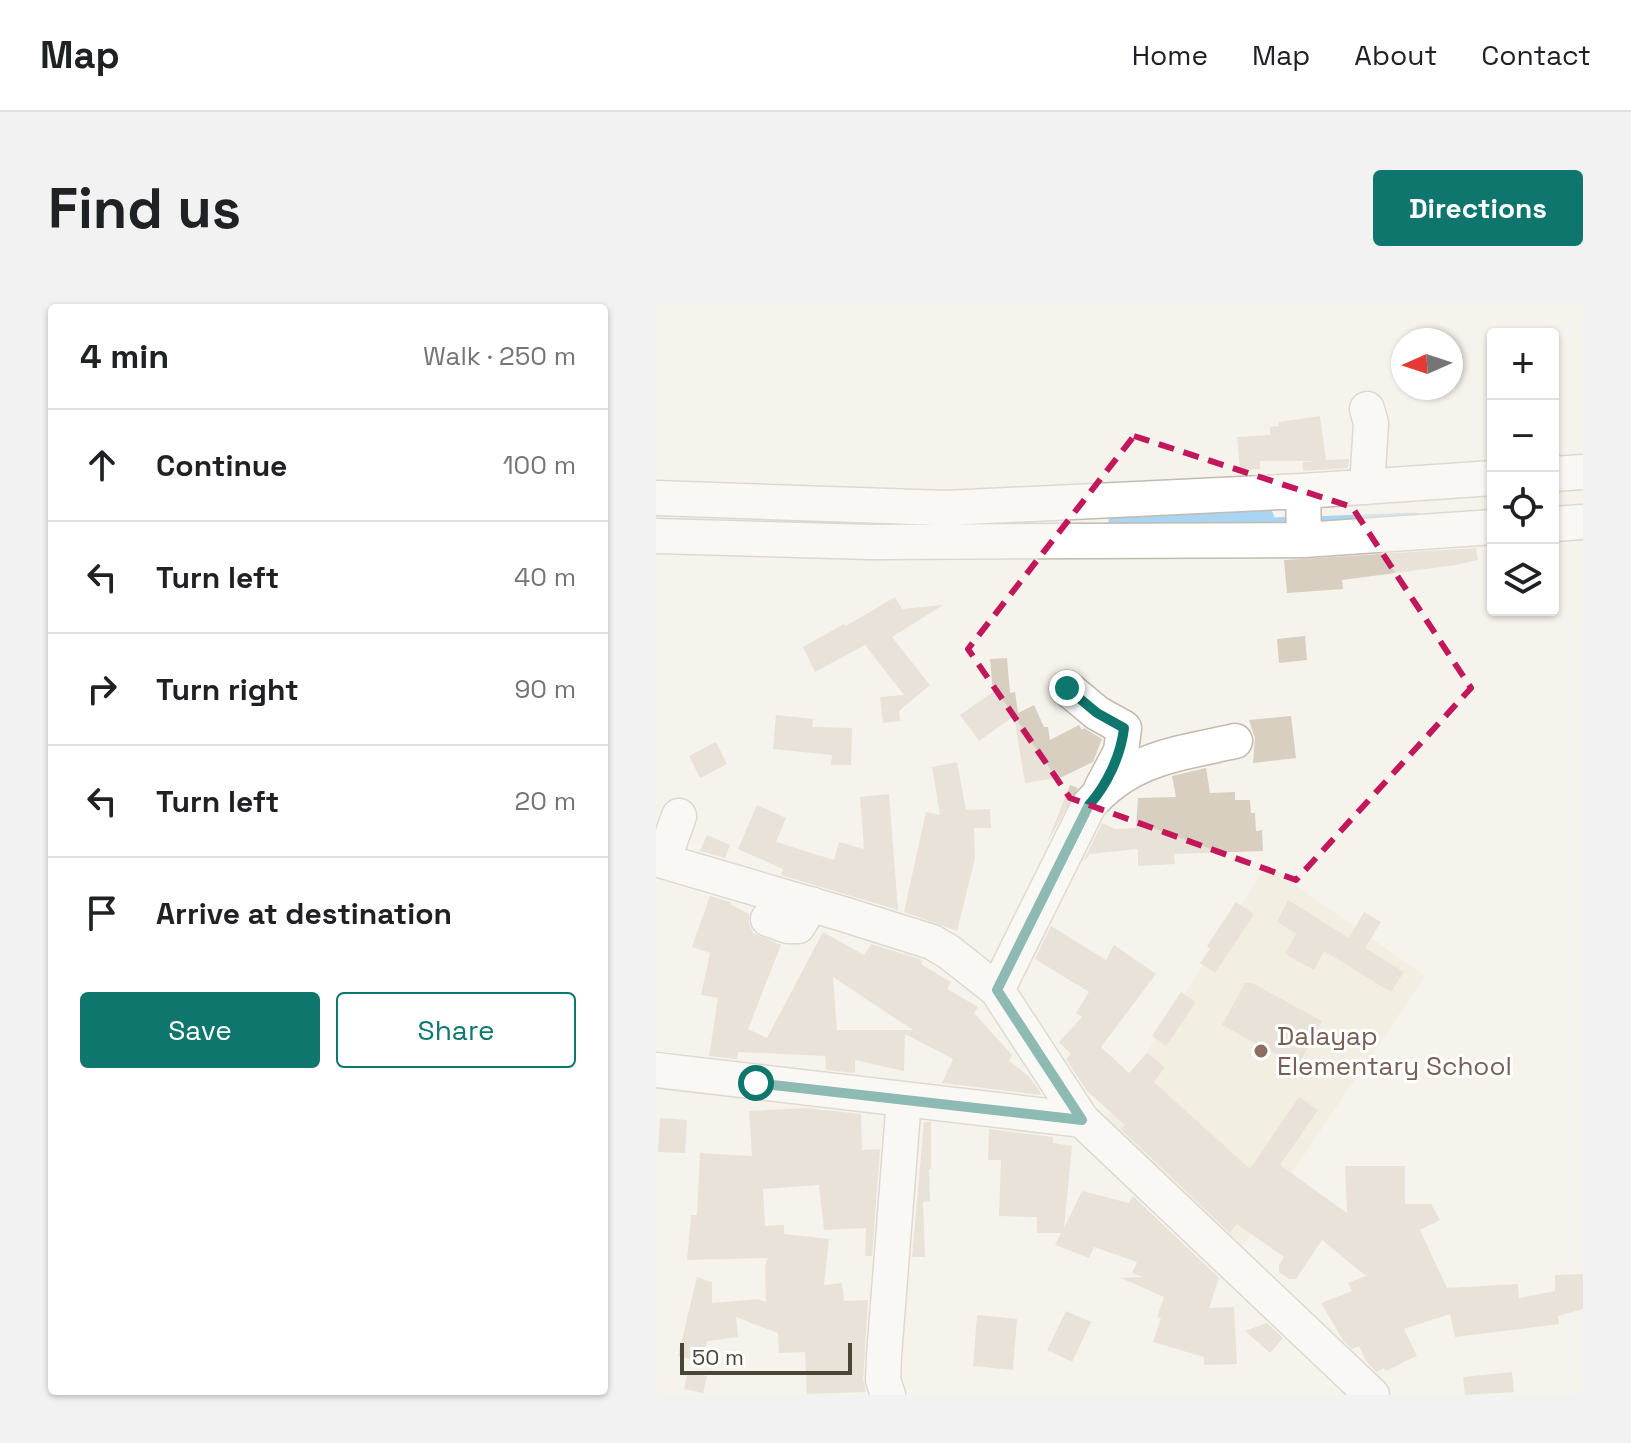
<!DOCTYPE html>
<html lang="en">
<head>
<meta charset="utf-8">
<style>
	body { margin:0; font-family:"Space Grotesk",sans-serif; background:#f2f2f2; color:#202124 }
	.controls { position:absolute; right:24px; top:24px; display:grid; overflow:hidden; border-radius:8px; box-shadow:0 2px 6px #0004 }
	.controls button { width:72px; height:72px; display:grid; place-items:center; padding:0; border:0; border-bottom:2px solid #e0e0e0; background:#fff; color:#202124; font:40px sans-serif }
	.compass { position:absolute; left:735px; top:24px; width:72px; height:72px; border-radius:50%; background:#fff; box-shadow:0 2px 6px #0004; rotate:267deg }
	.scale { position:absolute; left:24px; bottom:20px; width:172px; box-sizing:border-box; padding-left:8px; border:4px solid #4b4439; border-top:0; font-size:22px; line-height:28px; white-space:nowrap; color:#4b4439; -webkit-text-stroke:6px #fff; paint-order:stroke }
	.stop { position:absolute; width:24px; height:24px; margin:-18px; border:6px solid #0f766e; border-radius:50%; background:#fff }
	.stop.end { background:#0f766e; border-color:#fff; box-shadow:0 2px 8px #0008 }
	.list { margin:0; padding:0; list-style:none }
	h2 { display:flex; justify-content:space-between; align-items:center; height:104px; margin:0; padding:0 32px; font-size:34px }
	h2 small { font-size:26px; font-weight:400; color:#757577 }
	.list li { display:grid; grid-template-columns:52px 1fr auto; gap:24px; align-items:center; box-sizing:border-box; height:112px; padding:0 32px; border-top:2px solid #e0e0e0 }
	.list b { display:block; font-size:30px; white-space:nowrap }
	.list em { font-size:26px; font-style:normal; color:#757577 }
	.actions { display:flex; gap:16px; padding:24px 32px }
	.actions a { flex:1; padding:18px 0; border:2px solid #0f766e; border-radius:8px; text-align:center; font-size:28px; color:#0f766e }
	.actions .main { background:#0f766e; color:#fff }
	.icon { flex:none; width:44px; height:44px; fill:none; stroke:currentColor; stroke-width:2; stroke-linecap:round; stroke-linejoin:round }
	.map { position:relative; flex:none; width:927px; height:1091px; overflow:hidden; border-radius:8px }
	header { display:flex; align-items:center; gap:48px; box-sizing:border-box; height:112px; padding:0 40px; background:#fff; border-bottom:2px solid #e0e0e0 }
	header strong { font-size:38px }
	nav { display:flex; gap:44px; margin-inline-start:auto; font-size:28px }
	.intro { display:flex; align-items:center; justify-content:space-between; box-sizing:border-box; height:192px; padding:0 48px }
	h1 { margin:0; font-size:56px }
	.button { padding:20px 36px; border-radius:8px; background:#0f766e; color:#fff; font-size:28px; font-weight:700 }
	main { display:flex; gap:48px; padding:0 48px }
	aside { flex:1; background:#fff; border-radius:8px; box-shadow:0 2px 6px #0004 }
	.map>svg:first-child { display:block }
	.education { fill:#efe8d6 }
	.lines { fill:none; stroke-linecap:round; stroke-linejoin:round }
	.stream { stroke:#a9d4f2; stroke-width:7 }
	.river { stroke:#a9d4f2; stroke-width:42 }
	.building { fill:#d8cfc1; fill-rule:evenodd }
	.minor-casing { stroke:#c2bbae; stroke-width:37 }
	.minor { stroke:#fff; stroke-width:34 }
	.route { stroke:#0f766e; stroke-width:10 }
	.marked { fill:none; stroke:#c2185b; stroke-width:6; stroke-dasharray:16 10; stroke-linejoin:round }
	.education-dot { fill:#8d6e63; stroke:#fff; stroke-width:3 }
	.labels { text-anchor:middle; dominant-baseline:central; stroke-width:6; stroke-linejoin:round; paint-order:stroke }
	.education-label { font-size:26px; fill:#785e54; stroke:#fff; text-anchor:start }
</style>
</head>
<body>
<header>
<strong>Map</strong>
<nav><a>Home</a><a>Map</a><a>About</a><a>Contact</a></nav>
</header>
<div class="intro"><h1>Find us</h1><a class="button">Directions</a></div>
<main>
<aside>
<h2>4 min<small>Walk · 250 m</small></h2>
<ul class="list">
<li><svg class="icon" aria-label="ahead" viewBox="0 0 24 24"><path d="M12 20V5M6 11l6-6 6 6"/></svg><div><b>Continue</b></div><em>100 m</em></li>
<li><svg class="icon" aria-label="left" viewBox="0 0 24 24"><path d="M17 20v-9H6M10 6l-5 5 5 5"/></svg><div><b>Turn left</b></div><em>40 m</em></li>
<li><svg class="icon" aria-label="right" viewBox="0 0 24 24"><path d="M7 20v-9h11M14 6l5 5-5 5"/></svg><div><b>Turn right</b></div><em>90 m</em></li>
<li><svg class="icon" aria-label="left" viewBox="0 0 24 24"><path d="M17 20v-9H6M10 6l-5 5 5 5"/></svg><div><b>Turn left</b></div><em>20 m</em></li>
<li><svg class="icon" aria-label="arrive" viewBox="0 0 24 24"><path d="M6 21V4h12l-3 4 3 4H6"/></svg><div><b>Arrive at destination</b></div></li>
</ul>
<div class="actions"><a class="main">Save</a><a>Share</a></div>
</aside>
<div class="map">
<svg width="927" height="1091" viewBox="0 0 927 1091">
	<rect width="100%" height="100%" fill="#f6f3ec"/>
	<path class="education" d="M611 561 769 672 583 947 444 822Z"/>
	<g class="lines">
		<path class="stream" d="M655 216 759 212
			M598 218 639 216"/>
		<path class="river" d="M473 221 598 218"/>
	</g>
	<path class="building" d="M664 112 670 156 693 155 692 164 647 167 646 158 661 157H604V165L584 166 581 133 614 131V123L623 122V118Z
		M820 244 822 256 800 261 686 276 687 285 631 289 628 256Z
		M239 293 246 305 287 301 236 333 274 381 243 407 244 417 227 419 224 393 248 391 209 341 159 368 147 343 188 320 190 322Z
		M649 332 651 356 623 359 621 335Z
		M351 354 354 389 359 388 362 409 378 401 388 423H392L394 436 423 421 426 426 428 424 446 435 437 458 406 473 369 479 358 412 323 437 304 411 337 388 334 355Z
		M120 411 157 415 156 423 196 424 195 461H175L176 451 117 445Z
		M635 412 640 454 597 459 599 434 593 416Z
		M60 438 71 460 44 474 33 452Z
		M301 458 310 506 334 505 335 524H318L319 554 301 627 248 608 270 508 284 511 276 463Z
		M550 464 554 489 579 488V496H594L595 509H599L600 527 606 526 607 547 518 550 519 560 482 562V545L434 550 427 558 446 519 459 525 480 524 482 494 520 493 516 472Z
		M414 481 422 484 391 539Z
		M233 490 242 606 125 571 127 565 82 545 101 501 130 514 120 538 178 556 183 538 208 545 204 493Z
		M51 531 74 541 69 554 44 547Z
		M54 592 75 598 74 600 93 610V619L97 629 125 641 92 725 111 734 167 628 208 651 215 640 267 656 265 660 295 678 291 685 322 703 318 709 356 751 353 757 373 772 386 791 286 779 297 755 249 730 248 767 199 756V769L170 766 169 752 82 748 81 755 53 752 62 694 45 691 54 649 36 643ZM177 673 257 726H181Z
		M632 596 693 634 708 608 725 618 709 644 748 668 735 688 668 647 658 666 629 650 640 630 621 618Z
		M580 598 598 610 559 669 544 659 554 645 551 642Z
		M395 622 450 656 458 641 500 670 445 743 473 769 491 749 509 763 498 778 594 865 643 793 662 806 624 861 691 909 689 862H749V900H775L784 916 764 926 791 984 862 980 863 994 899 987V971L927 970V1005L902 1012 903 1020 799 1033 794 1010 748 1025 761 1052 729 1067 728 1064 720 1068 710 1057 703 1042 696 1045 687 1036 665 999 696 987 692 979 710 972 666 936 640 975H633L623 968V961L628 953 581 920 574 929 465 825 469 821 431 787 410 755 415 750 403 738 426 713 420 709 433 688 379 655Z
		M589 679H596L666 717 642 762 566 721Z
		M525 688 540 698 510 742 496 732Z
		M150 804 205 810 206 846 224 845 216 952H209L210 924 168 926 163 881 107 885 109 922 128 921V930L173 935 168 981 186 979 188 997 212 996 207 1075 210 1088 151 1090 149 1048 123 1049 122 1029 80 1013 82 1033 51 1037 46 1058 22 1052 41 973 56 978V999L102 995 110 998 109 961 112 954 31 956 35 911H41L44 849 96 852 93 807Z
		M4 814 31 816 29 849 2 848Z
		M268 818H275V865H273L274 897 267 898 269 953H256Z
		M333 825 397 833V839L416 842 408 924 426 887 473 899 477 892 563 974 553 1004 578 1003 581 1060 548 1061V1053L497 1038 505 1014 501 1013 508 993 465 974 487 973 476 969 481 958 438 943 433 954 399 941 405 929H381V913L343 912 345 856H332Z
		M410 1007 435 1018 416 1058 391 1046Z
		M321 1011 361 1015 357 1066 317 1062Z
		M611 1019 627 1034 614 1049 589 1027Z
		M32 1068 51 1072 47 1089 28 1085Z
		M856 1068 858 1088 809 1091 807 1073Z"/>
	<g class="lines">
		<defs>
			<path id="minor" d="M897 170 927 168
				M711 183 715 119 711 105
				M0 194 290 204 647 187 837 174
				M897 220 927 218
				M0 232 215 238 648 236 647 187
				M648 236 837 223
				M411 384 441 409 468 424 465 447 445 485
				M0 555 187 610 276 638 293 648 341 686 426 816 716 1091
				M7 557 23 512
				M112 615 132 622H142L155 600
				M341 686 433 501C474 454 521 450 579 437
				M0 766 426 816
				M232 1091 227 1076 228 1052 248 795"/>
		</defs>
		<use href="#minor" class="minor-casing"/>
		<use href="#minor" class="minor"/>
	</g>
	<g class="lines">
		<path class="route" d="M100 779 426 816 341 686 433 501C451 481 465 451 468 424L441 409 411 384"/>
	</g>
	<path d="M0 0H927V1091H0ZM478 132 696 203 815 384 640 576 414 494 312 345Z" fill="#f6f3ec" fill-opacity=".55" fill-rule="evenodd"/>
	<path class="marked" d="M478 132 696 203 815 384 640 576 414 494 312 345Z"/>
	<circle class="education-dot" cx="605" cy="747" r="8"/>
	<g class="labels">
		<g class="education-label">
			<text x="621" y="732">Dalayap<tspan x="621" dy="30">Elementary School</tspan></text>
		</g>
	</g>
</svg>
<div class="controls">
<button>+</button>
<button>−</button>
<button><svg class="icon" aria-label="locate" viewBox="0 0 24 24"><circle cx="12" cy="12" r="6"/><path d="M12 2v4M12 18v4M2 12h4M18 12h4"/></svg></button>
<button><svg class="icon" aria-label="layers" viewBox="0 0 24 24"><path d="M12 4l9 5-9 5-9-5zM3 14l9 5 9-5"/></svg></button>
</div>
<svg class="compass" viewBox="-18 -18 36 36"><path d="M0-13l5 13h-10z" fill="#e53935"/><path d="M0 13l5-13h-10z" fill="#757577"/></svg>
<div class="scale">50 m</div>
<div class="stop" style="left:100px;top:779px"></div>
<div class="stop end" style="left:411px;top:384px"></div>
</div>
</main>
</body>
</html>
